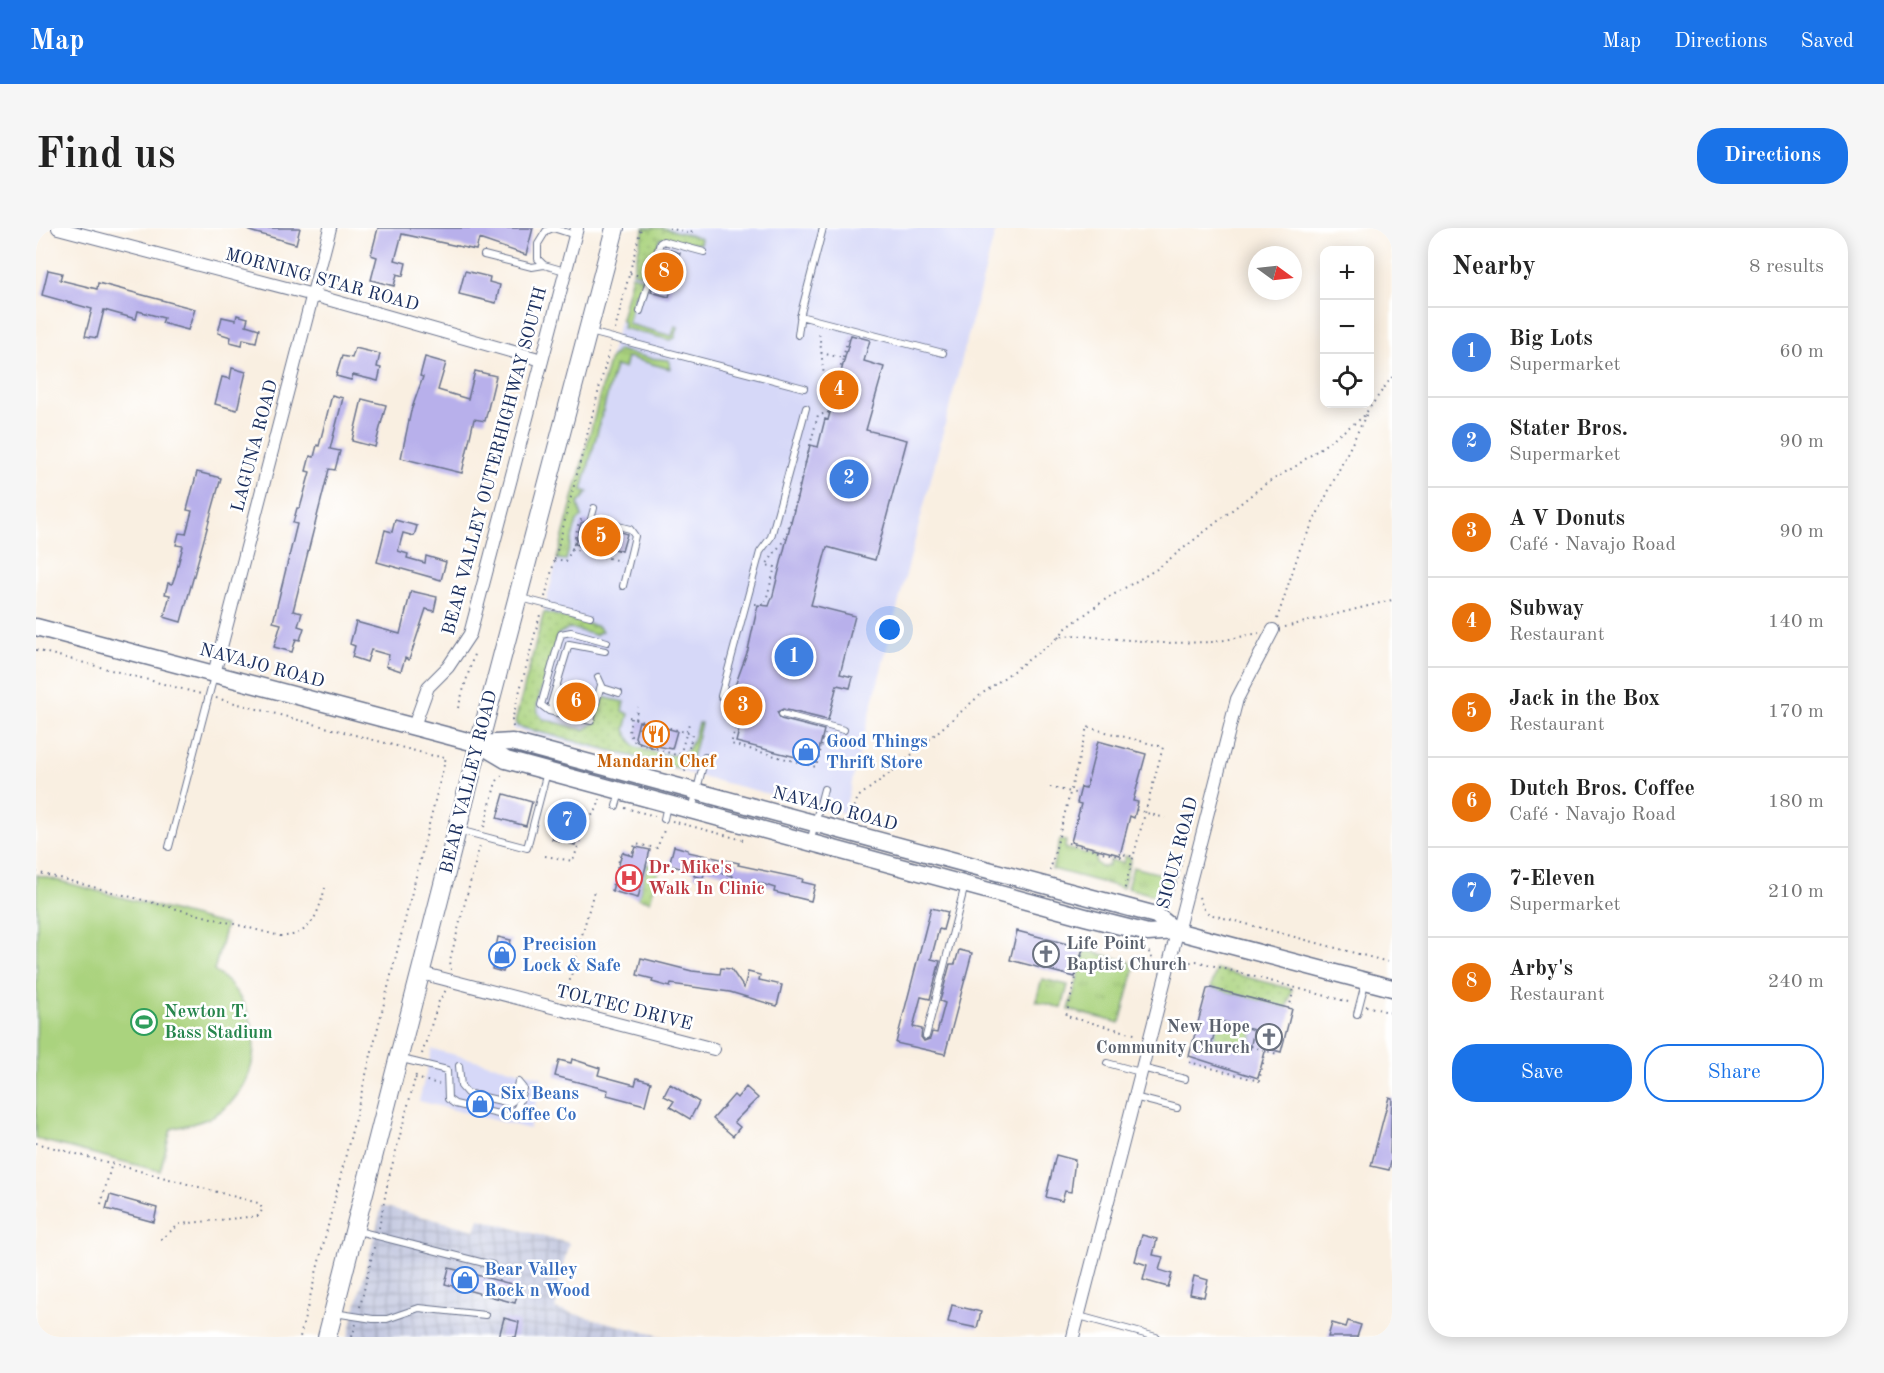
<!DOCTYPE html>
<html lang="en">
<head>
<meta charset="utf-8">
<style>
	body { margin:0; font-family:"Old Standard TT",serif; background:#f6f6f6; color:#222 }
	.controls { position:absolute; right:18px; top:18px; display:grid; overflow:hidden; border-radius:12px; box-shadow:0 3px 15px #0003 }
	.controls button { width:54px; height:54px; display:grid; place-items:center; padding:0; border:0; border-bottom:2px solid #e0e0e0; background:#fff; color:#222; font:30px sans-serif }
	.compass { position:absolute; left:1212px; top:18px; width:54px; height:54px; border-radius:50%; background:#fff; box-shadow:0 3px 15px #0003; rotate:105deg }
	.you { position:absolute; left:854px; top:402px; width:21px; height:21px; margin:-15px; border:4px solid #fff; border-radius:50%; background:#1a73e8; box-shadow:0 0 0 9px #1a73e833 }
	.badge { display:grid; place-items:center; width:39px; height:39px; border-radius:50%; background:#1a73e8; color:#fff; font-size:20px; font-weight:700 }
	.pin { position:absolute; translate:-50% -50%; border:3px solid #fff; box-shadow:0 2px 6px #0006 }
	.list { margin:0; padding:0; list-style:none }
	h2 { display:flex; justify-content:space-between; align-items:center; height:78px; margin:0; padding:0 24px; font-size:26px }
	h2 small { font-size:20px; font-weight:400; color:#767676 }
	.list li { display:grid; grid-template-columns:39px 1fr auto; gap:18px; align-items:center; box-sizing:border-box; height:90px; padding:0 24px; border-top:2px solid #e0e0e0 }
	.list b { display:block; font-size:22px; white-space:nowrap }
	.list p { margin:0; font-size:20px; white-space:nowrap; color:#767676 }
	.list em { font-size:20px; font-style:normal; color:#767676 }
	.actions { display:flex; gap:12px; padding:18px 24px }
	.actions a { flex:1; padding:14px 0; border:2px solid #1a73e8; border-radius:24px; text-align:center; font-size:21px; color:#1a73e8 }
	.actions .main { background:#1a73e8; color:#fff }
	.icon { flex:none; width:33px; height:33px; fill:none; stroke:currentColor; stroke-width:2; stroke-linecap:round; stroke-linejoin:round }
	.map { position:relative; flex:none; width:1356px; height:1109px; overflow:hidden; border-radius:24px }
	header { display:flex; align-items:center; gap:36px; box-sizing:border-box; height:84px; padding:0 30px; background:#1a73e8; color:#fff }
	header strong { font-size:28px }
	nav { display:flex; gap:33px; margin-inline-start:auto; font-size:21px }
	.intro { display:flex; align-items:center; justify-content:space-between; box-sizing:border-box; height:144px; padding:0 36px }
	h1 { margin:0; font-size:42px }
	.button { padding:15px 27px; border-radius:24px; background:#1a73e8; color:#fff; font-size:21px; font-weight:700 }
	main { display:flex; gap:36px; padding:0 36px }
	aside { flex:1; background:#fff; border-radius:24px; box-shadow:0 3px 15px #0003 }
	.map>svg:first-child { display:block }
	.built { fill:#d6d8f8 }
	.industrial { fill:url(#industrial-grid) }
	.grass { fill:url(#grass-tufts); stroke:#62816e; stroke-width:1.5 }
	.garden { fill:url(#garden-dots); stroke:#62816e; stroke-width:1.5 }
	.pitch { fill:#aad37e; stroke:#62816e; stroke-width:1.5 }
	.building { fill:#b8b0eb; fill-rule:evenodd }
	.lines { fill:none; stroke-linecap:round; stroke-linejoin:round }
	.lane-casing { stroke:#69728c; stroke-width:8 }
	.street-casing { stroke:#69728c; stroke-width:14 }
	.secondary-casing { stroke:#69728c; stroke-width:19 }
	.primary-casing { stroke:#69728c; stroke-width:20 }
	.path { stroke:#69728c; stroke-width:2; stroke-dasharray:1.5 4.5; stroke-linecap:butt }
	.lane { stroke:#fff; stroke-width:6 }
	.street { stroke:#fff; stroke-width:12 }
	.secondary { stroke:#fff; stroke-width:16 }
	.primary { stroke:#fff; stroke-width:18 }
	.labels { text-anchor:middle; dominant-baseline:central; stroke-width:5; stroke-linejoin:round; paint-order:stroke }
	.street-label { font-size:18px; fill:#1b2f5e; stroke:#fff }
	.shop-label { font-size:18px; font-weight:bold; fill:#366cbe; stroke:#fff; text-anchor:start }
	.food-label { font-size:18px; font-weight:bold; fill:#c56008; stroke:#fff }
	.health-label { font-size:18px; font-weight:bold; fill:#be3a42; stroke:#fff; text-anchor:start }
	.worship-label { font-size:18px; font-weight:bold; fill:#5b616d; stroke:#fff; text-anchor:start }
	.leisure-label { font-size:18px; font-weight:bold; fill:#27864d; stroke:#fff; text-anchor:start }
</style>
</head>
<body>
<header>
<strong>Map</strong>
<nav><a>Map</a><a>Directions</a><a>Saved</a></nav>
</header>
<div class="intro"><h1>Find us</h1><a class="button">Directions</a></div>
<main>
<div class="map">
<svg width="1356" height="1109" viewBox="0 0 1356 1109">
	<defs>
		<pattern id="industrial-grid" width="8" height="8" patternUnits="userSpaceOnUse" patternTransform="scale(1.5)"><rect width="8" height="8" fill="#bec3dd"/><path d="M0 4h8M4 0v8" fill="none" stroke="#9a9fb6"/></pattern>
		<pattern id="grass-tufts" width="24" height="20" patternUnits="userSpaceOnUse" patternTransform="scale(1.5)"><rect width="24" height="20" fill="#aad37e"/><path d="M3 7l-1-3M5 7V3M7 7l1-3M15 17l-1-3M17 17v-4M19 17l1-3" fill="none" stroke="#92b56f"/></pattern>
		<pattern id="garden-dots" width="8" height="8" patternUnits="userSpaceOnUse" patternTransform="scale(1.5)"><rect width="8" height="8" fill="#aad37e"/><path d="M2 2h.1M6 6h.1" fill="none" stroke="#92b56f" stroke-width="1.8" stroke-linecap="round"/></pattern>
	</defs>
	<rect width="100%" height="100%" fill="#fff"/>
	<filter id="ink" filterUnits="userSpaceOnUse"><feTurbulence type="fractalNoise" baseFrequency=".0167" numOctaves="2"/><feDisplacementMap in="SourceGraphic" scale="12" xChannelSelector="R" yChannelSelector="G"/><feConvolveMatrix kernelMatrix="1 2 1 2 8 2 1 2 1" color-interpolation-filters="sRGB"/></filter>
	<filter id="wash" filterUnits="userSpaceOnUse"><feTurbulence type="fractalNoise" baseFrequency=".008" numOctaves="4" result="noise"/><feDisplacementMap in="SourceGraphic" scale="24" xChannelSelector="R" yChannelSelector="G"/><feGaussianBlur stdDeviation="1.35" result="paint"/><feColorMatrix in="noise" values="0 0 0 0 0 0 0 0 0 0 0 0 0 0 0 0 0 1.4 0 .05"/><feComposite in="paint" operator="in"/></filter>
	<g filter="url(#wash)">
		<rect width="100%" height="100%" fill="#f9efe1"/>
		<path class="built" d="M608 0H960L808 585 477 501Z
			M396 821 506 849 493 901 383 873Z"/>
		<path class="industrial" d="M346 978 439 1002 443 991 533 1015 522 1057 525 1059 519 1081 628 1109H312Z"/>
		<path class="grass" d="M596 47 611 51 607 67 599 65 592 96 636 108 639 98 642 99 639 110 634 112 587 100 588 95 585 91Z
			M582 122 613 130 633 132 634 141 591 129 588 140 579 138 546 262 552 264 542 276 546 289 541 293 530 332 521 331 573 133Z
			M1024 612 1030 613 1029 620 1060 628V635L1065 639 1072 638 1074 632 1087 635 1089 628 1095 630 1087 660 1016 641Z
			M1097 639 1137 649 1132 665 1124 669 1091 660Z
			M1049 722 1094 734 1098 742 1084 795 1033 782Z
			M1006 751 1032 757 1026 780 1000 773Z"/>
		<path class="garden" d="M608 0H627L665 10 664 16 624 10 612 48 597 44Z
			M508 384 563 399 566 403 559 407 534 400 522 406 501 476 502 485 507 491 548 502 558 495 566 469 588 474 586 483 593 486 589 502 598 518C605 521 613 523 621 525 652 532 654 523 662 495H665L654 538 649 537 645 541 481 498 479 494Z
			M611 636 624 639 614 673 602 670Z
			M1180 741 1256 761 1251 780 1175 760Z
			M1182 792 1218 802 1214 821 1176 815Z"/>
		<path class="pitch" d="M1 647 190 697 178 743C229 777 233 854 179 887 166 895 150 897 135 901L124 943 0 911Z"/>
		<g id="blocks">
			<path class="building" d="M213 0H264L260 16 213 3Z
				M342 0H497L490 27 443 11 440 22 366 6 359 32 370 35 367 48 361 46 358 58 335 52 341 29 335 27Z
				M628 20 644 25 633 69 615 64Z
				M12 42 26 45 24 52 61 61 62 55 159 81 152 102 126 95 128 90 102 83 100 91 68 82 61 110 49 108 56 81 6 67Z
				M429 43 454 49 453 54 464 57 460 75 423 66Z
				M201 87 212 90 210 97 223 101 220 114 207 111 206 117 194 114 195 109 182 105 186 89 200 92Z
				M815 107 834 112 828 133 848 139 830 202 871 212 839 332 791 319 775 377 819 388 804 446 817 449 814 460 801 457 792 492 747 481 741 484 745 491 788 502 780 534 700 514 711 470 696 466 712 422 722 377 733 378 737 367 774 217 782 219 789 191 792 192Z
				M319 120 344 126 341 139 345 140 342 153 317 147 315 152 300 148 306 128 316 130Z
				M389 129 410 135 402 162 432 171 439 143 460 148 449 193 438 191 426 245 365 230 375 183 387 149 384 148Z
				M196 140 210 144 201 182 179 176 186 149 194 151Z
				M296 167 307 170 294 221 304 223 299 242 293 241 257 383 266 385 262 398 268 400 264 412 260 411 256 424 238 419 245 396 237 394 261 296 257 295 261 280H264L274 244 270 243 274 228 278 229 281 217 283 218Z
				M326 171 350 177 339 219 316 213Z
				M161 244 185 250 145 394 128 389 134 367 129 366 132 355 136 356 139 348 147 318 140 317 143 305 150 306 156 283 151 282Z
				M359 292 381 298 378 308 367 305 362 323 372 326 371 330 389 335 390 328 410 334 405 352 341 334 349 302 356 304Z
				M550 293 591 306 586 323 563 317 562 322 539 316 545 295Z
				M375 363 401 369 398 383 390 381 373 432 369 430 365 443 350 438 353 427 335 422 331 434 316 429 319 418 314 416 320 394 364 406Z
				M531 465 553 471 549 485 527 479Z
				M603 493 641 503 636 521 621 518 618 520 601 513 599 509Z
				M1062 513 1110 526 1097 573 1102 574 1098 590 1094 588 1084 627 1035 614 1045 576 1041 575 1045 559 1050 560Z
				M468 566 496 574 490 598 461 590Z
				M523 574 549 581 539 617 516 611 518 606 514 605Z
				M638 618 652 622V624L703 635 702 637 767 651 766 654 779 657 775 673 738 664 739 660 720 654 719 658 696 652 697 648 669 641 667 650 658 648 659 644 633 637Z
				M600 619 614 622 602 670 576 663 586 625 597 628Z
				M895 680 912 684 907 702 903 701 895 731 904 733 894 771 885 769 877 799 886 801 885 809 888 813 894 811 896 804 901 805 909 775 904 773 914 736H919L923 722 936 725 909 826 860 815Z
				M981 703 1047 720 1039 749 974 732Z
				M462 709 475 712 472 722H475L467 744 456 741Z
				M605 730 656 743 684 746 685 740 695 741 708 760 712 744 724 747 723 752 746 757 741 778 694 764 635 756 634 759 616 754 617 751 601 747Z
				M1175 760 1256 781 1245 824 1230 820 1222 850 1153 828 1171 761ZM1182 792 1218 802 1214 821 1191 816 1175 818Z
				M536 831 564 840 562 847 599 857 601 850 615 854 609 877 571 867 572 862 519 848 523 832 535 835Z
				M634 856 663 874 654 891 634 879 638 873 628 868Z
				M710 859 722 870 698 894 704 899 697 908 677 891 698 867 701 870Z
				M1353 869 1356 870 1354 925 1356 930 1353 942 1335 938Z
				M1020 927 1039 932 1035 964 1029 963 1026 973 1010 969Z
				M74 967 121 980 118 994 70 981Z
				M1106 1007 1121 1011 1117 1027 1127 1029 1123 1042 1136 1046 1132 1059 1107 1052 1111 1037 1099 1033Z
				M413 1040 483 1058 479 1075 409 1056Z
				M1158 1048 1172 1052 1168 1069 1154 1066Z
				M916 1077 945 1084 941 1100 912 1094Z
				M468 1090 483 1094 480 1109H463Z
				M1312 1093 1325 1097 1321 1109H1292L1296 1095 1310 1099Z"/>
		</g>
	</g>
	<g filter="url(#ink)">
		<use href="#blocks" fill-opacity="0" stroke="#69728c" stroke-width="1.5"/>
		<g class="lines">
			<defs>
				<path id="lane" d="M448 27 496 39 508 37
					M529 43 508 37 502 31V16L510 3 517 0 539 7
					M604 83 624 15 627 13 668 24
					M764 88 907 125
					M554 104 768 160
					M762 107 765 85 787 0
					M558 280 555 291 594 301 599 308 587 358
					M485 370 554 388
					M562 449 567 460 583 465
					M565 457 555 493 513 483 505 477 525 406 535 404 571 414
					M685 468 724 324 735 309 770 180
					M519 484 515 476 533 416 569 423
					M746 486 808 502
					M580 578 584 564
					M656 582 669 529
					M628 591 631 577
					M423 602 491 620 511 544
					M774 614 788 561
					M133 619 178 448
					M1321 786 1329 755
					M890 808 929 657
					M366 831 411 842 412 871 419 876 471 888C483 884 484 871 487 860L482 854
					M1071 835 1104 844
					M423 838 425 858 431 865 474 875 477 873 482 854
					M1106 840 1149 851
					M1098 869 1141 880
					M322 1003 456 1037
					M298 1085 337 1091H351L383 1080 449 1087
					M1043 1088 1120 1109"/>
				<path id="street" d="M22 0 277 67 506 132
					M178 446 294 0
					M378 498 392 459 412 439 434 406 541 0
					M385 745 678 821
					M1037 1109 1201 471 1237 402"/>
				<path id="secondary" d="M0 399 443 516 470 532 1049 689 1112 705 1140 703 1356 760
					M443 516 476 514 1120 687 1140 703"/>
				<path id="primary" d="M291 1109 443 516 579 0"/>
			</defs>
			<use href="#lane" class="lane-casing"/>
			<use href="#street" class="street-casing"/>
			<use href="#secondary" class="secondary-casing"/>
			<use href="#primary" class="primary-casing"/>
			<path class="path" d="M633 0 655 6 657 0
				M594 45 604 48
				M579 102 605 0
				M785 125 807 130 792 185
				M807 130 812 110
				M788 149 801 152
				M537 316 550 320
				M536 321 543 294 547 290
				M549 324 584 333
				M518 331 530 333 536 321 549 324 551 319
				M509 369 574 119
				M719 376H729L739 339 730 337 750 309 782 187 792 185 783 103
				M1241 391 1264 321 1331 185
				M1249 399 1356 372
				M1022 410 1029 401 1070 371 1121 341 1228 257 1260 238 1327 189 1356 149
				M0 422 165 466
				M694 468 707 473 695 516 780 539 789 506
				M180 470 398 528 410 529 264 1109
				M422 480 439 423
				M593 489 656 506 649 543 645 545
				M595 490 593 505 599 514 640 527 645 524 654 492
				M599 491 602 479
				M477 499 476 492 505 383
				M603 501 605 492
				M1014 559 1043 566
				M589 580 619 588
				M1100 582 1129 590
				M814 590 822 569 858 542 943 468 1022 410 1035 407 1128 415 1179 414 1223 405
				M636 593 711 613
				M448 599 460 554 466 547
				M1032 615 1085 629 1086 626 1098 629
				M509 628 537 633 550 595 561 581 564 571
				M1014 643 1051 499 1127 519 1088 663
				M0 644 244 708C275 709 282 686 289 660
				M575 663 585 624 596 627 599 616 621 620 629 600
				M1163 669 1167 680 1173 686 1356 735
				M1123 672C1142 668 1143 642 1147 626
				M1052 704 1030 788 1102 807
				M1108 720 1115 726 1118 740
				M1145 741 1150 735 1160 733 1316 775
				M415 742 414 732 444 617
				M529 770 558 663
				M1330 778 1356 785
				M1253 781 1258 760
				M1215 818 1241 826 1242 823
				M386 826 403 773 410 762
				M1153 834 1223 853 1230 822
				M379 850 403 856
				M0 915 222 975 227 981 222 988 144 996 121 1014
				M65 976 76 935
				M343 1000 352 953 381 843
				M324 1079 339 1015
				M316 1109 320 1096"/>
			<use href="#lane" class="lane"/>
			<use href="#street" class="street"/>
			<use href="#secondary" class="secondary"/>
			<use href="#primary" class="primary"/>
		</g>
	</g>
	<defs>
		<symbol id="restaurant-ring" viewBox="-11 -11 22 22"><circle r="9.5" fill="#fff" stroke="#e8710a" stroke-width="1.5"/><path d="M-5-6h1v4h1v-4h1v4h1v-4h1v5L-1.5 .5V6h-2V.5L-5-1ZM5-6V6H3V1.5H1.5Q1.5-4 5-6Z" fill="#e8710a"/></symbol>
		<symbol id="shop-ring" viewBox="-11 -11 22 22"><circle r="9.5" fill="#fff" stroke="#3f7fe0" stroke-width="1.5"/><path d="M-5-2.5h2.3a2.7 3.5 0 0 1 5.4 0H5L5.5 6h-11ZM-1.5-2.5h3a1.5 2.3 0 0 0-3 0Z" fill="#3f7fe0"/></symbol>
		<symbol id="hospital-ring" viewBox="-11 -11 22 22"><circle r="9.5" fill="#fff" stroke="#e0444e" stroke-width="1.5"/><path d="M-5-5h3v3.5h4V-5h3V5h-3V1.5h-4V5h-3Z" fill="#e0444e"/></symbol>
		<symbol id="church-ring" viewBox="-11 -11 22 22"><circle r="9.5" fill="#fff" stroke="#6b7280" stroke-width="1.5"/><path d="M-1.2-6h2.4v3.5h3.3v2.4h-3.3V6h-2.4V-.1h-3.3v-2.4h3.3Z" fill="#6b7280"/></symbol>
		<symbol id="stadium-ring" viewBox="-11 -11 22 22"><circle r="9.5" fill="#fff" stroke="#2e9e5b" stroke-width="1.5"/><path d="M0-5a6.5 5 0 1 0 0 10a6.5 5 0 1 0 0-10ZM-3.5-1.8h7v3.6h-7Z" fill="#2e9e5b"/></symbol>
	</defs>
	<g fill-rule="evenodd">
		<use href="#restaurant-ring" x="605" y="491" width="30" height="30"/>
		<use href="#shop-ring" x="755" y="509" width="30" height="30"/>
		<use href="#hospital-ring" x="578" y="635" width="30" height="30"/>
		<use href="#church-ring" x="995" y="711" width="30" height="30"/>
		<use href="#shop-ring" x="451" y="712" width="30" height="30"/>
		<use href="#stadium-ring" x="93" y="779" width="30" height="30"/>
		<use href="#church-ring" x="1218" y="794" width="30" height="30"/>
		<use href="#shop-ring" x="429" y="861" width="30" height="30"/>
		<use href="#shop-ring" x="414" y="1037" width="30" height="30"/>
	</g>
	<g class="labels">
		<g class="street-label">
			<text transform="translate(286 52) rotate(15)">MORNING STAR ROAD</text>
			<text transform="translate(219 218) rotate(-75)">LAGUNA ROAD</text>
			<text transform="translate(459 233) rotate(-75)">BEAR VALLEY OUTERHIGHWAY SOUTH</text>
			<text transform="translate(226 438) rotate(15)">NAVAJO ROAD</text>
			<text transform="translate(433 554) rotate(-76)">BEAR VALLEY ROAD</text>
			<text transform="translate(799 581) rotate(15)">NAVAJO ROAD</text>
			<text transform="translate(1142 625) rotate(-75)">SIOUX ROAD</text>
			<text transform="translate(588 780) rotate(14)">TOLTEC DRIVE</text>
		</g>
		<g class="shop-label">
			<text x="790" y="514">Good Things<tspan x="790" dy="21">Thrift Store</tspan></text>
			<text x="486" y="717">Precision<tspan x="486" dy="21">Lock &amp; Safe</tspan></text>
			<text x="464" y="866">Six Beans<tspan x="464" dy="21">Coffee Co</tspan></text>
			<text x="448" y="1042">Bear Valley<tspan x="448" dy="21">Rock n Wood</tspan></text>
		</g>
		<g class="food-label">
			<text x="620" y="534">Mandarin Chef</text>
		</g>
		<g class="health-label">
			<text x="612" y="640">Dr. Mike's<tspan x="612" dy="21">Walk In Clinic</tspan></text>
		</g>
		<g class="worship-label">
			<text x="1030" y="716">Life Point<tspan x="1030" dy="21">Baptist Church</tspan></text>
			<text x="1214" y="799" text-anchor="end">New Hope<tspan x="1214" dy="21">Community Church</tspan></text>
		</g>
		<g class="leisure-label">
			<text x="128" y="784">Newton T.<tspan x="128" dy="21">Bass Stadium</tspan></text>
		</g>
	</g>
</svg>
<div class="controls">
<button>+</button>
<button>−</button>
<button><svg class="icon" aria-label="locate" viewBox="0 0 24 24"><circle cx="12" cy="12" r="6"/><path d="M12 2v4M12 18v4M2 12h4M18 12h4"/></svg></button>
</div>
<svg class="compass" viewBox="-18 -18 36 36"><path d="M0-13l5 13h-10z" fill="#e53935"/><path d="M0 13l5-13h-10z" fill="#767676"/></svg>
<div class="you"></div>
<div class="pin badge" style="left:758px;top:429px;background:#3f7fe0">1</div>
<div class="pin badge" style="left:813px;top:251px;background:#3f7fe0">2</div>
<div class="pin badge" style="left:707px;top:478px;background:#e8710a">3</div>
<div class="pin badge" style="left:803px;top:162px;background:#e8710a">4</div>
<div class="pin badge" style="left:565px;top:309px;background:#e8710a">5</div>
<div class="pin badge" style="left:540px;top:474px;background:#e8710a">6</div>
<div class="pin badge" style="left:531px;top:593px;background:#3f7fe0">7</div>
<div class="pin badge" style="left:628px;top:44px;background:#e8710a">8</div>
</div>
<aside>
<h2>Nearby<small>8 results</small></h2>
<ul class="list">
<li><span class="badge" style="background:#3f7fe0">1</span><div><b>Big Lots</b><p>Supermarket</p></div><em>60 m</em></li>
<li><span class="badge" style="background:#3f7fe0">2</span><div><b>Stater Bros.</b><p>Supermarket</p></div><em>90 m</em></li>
<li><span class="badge" style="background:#e8710a">3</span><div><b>A V Donuts</b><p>Café · Navajo Road</p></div><em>90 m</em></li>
<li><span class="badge" style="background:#e8710a">4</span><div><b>Subway</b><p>Restaurant</p></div><em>140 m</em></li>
<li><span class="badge" style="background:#e8710a">5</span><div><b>Jack in the Box</b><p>Restaurant</p></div><em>170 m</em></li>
<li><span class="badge" style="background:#e8710a">6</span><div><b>Dutch Bros. Coffee</b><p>Café · Navajo Road</p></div><em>180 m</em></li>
<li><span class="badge" style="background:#3f7fe0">7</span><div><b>7-Eleven</b><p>Supermarket</p></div><em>210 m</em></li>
<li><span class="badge" style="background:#e8710a">8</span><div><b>Arby's</b><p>Restaurant</p></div><em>240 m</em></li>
</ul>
<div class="actions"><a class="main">Save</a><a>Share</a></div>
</aside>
</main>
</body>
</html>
